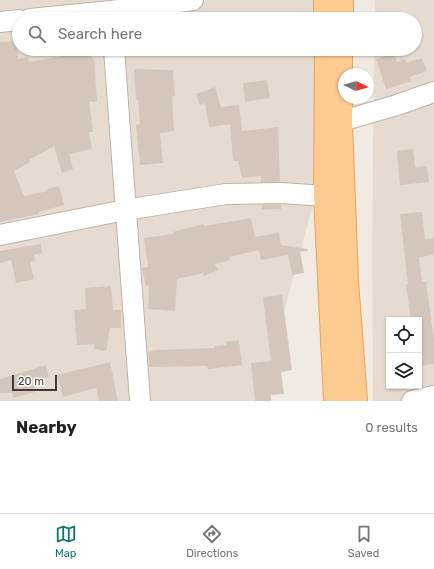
<!DOCTYPE html>
<html lang="en">
<head>
<meta charset="utf-8">
<style>
	body { margin:0; font-family:Rubik,sans-serif; background:#f2f2f2; color:#222 }
	.controls { position:absolute; right:12px; bottom:12px; display:grid; overflow:hidden; border-radius:0px; box-shadow:0 1px 3px #0004 }
	.controls button { width:36px; height:36px; display:grid; place-items:center; padding:0; border:0; border-bottom:1px solid #e0e0e0; background:#fff; color:#222; font:20px sans-serif }
	.compass { position:absolute; left:338px; top:68px; width:36px; height:36px; border-radius:50%; background:#fff; box-shadow:0 1px 3px #0004; rotate:96deg }
	.scale { position:absolute; left:12px; bottom:10px; width:45px; box-sizing:border-box; padding-left:4px; border:2px solid #423a33; border-top:0; font-size:11px; line-height:14px; white-space:nowrap; color:#423a33; -webkit-text-stroke:3px #fff; paint-order:stroke }
	.list { margin:0; padding:0; list-style:none }
	h2 { display:flex; justify-content:space-between; align-items:center; height:52px; margin:0; padding:0 16px; font-size:17px }
	h2 small { font-size:13px; font-weight:400; color:#767676 }
	.icon { flex:none; width:22px; height:22px; fill:none; stroke:currentColor; stroke-width:2; stroke-linecap:round; stroke-linejoin:round }
	.map { position:relative; flex:none; width:434px; height:401px; overflow:hidden }
	.search { position:absolute; background:#fff; box-shadow:0 1px 3px #0004; left:12px; right:12px; top:12px; height:44px; display:flex; align-items:center; gap:10px; box-sizing:border-box; padding:0 14px; border-radius:22px; color:#767676; font-size:15px }
	.sheet { height:112px; background:#fff }
	nav { display:flex; justify-content:space-around; align-items:center; box-sizing:border-box; height:56px; border-top:1px solid #e0e0e0; background:#fff; font-size:11px; color:#767676 }
	nav a { display:grid; justify-items:center; gap:2px }
	nav .on { color:#0f766e }
	.map>svg:first-child { display:block }
	.residential { fill:#e5dbd0; fill-rule:evenodd }
	.building { fill:#d5c6bb }
	.lines { fill:none; stroke-linecap:round; stroke-linejoin:round }
	.minor-casing { stroke:#bfb3a8; stroke-width:22 }
	.major-casing { stroke:#e2a45f; stroke-width:24 }
	.minor { stroke:#fff; stroke-width:20 }
	.major { stroke:#fdcb8f; stroke-width:22 }
</style>
</head>
<body>
<div class="map">
<svg width="434" height="401" viewBox="0 0 434 401">
	<rect width="100%" height="100%" fill="#f1eae2"/>
	<path class="residential" d="M0 0H320V19H19V49H321L322 171 260 401H0Z
		M375 0H434V401H373L372 252 374 49H415V19H375ZM389 320H419V386H389Z"/>
	<path class="building" d="M17 41 18 59 28 57 29 62 67 55 66 49H91L92 59H94L97 101 89 102 93 132H89L92 149 69 154 73 169 62 173 54 146 29 160 30 162 14 171 24 196 48 191 47 189 59 186 64 205 39 212V214L0 222V42Z
		M394 53 397 62 405 59 406 63 422 58 427 71 410 77 412 81 386 89 376 59Z
		M134 69 173 70 175 96H172L174 131 160 133 163 163 140 165 136 125 140 124 138 100H136Z
		M267 80 270 98 245 102 243 83Z
		M215 87 221 107 239 105 242 131 278 127 280 182H261V176L242 178 238 161H233L230 124 209 127 205 103 200 105 196 94Z
		M413 149 415 167 427 166 429 182 400 185 397 151Z
		M262 205H281V209L262 210Z
		M422 212 425 239 434 238V255L419 257 422 282H426L434 341V364L419 366V320H411L406 285 408 284 400 214Z
		M251 218 255 237 279 233 281 245 308 249V251L300 252 304 273 292 275 288 255 261 260 259 250 229 257 230 260 215 264 218 270 204 276 203 273 177 279 175 311 148 309 149 285 146 286 142 268 148 267 144 238 173 234V232L203 224 204 226Z
		M41 244 42 253 34 255 35 261 30 262 34 279 16 283 11 260 0 263V251Z
		M111 286 113 310H121V328H110L106 351 94 349V344L77 345 74 310 86 309 85 288Z
		M282 295 292 370 281 372 284 394 271 395V401H255L251 363 271 361 263 297Z
		M239 340 242 365 208 369 207 366 149 367 148 352 156 350 215 348V346L226 345V342Z
		M110 362 118 401H99L96 388 63 397 57 375Z
		M46 365 49 377 32 381 35 392 13 398 12 393H0V379Z"/>
	<g class="lines">
		<defs>
			<path id="minor" d="M30 19 111 11 193 0
				M0 22 19 20
				M114 49 140 401
				M325 126 397 105 434 92
				M0 235 125 210 226 194 281 193 325 196
				M412 401 434 396"/>
			<path id="major" d="M325 0V19
				M342 19V0
				M341 49V122L347 281 356 401
				M326 52 325 196 335 401"/>
		</defs>
		<use href="#minor" class="minor-casing"/>
		<use href="#major" class="major-casing"/>
		<use href="#minor" class="minor"/>
		<use href="#major" class="major"/>
	</g>
</svg>
<div class="controls">
<button><svg class="icon" aria-label="locate" viewBox="0 0 24 24"><circle cx="12" cy="12" r="6"/><path d="M12 2v4M12 18v4M2 12h4M18 12h4"/></svg></button>
<button><svg class="icon" aria-label="layers" viewBox="0 0 24 24"><path d="M12 4l9 5-9 5-9-5zM3 14l9 5 9-5"/></svg></button>
</div>
<svg class="compass" viewBox="-18 -18 36 36"><path d="M0-13l5 13h-10z" fill="#e53935"/><path d="M0 13l5-13h-10z" fill="#767676"/></svg>
<div class="scale">20 m</div>
<div class="search"><svg class="icon" aria-label="search" viewBox="0 0 24 24"><circle cx="10" cy="10" r="6"/><path d="M15 15l6 6"/></svg>Search here</div>
</div>
<section class="sheet">
<h2>Nearby<small>0 results</small></h2>
<ul class="list">
</ul>
</section>
<nav>
<a class="on"><svg class="icon" aria-label="map" viewBox="0 0 24 24"><path d="M3 6l6-2 6 2 6-2v14l-6 2-6-2-6 2zM9 4v14M15 6v14"/></svg>Map</a>
<a><svg class="icon" aria-label="directions" viewBox="0 0 24 24"><path d="M12 3l9 9-9 9-9-9zM9 14v-3h6M13 9l2 2-2 2"/></svg>Directions</a>
<a><svg class="icon" aria-label="saved" viewBox="0 0 24 24"><path d="M7 4h10v16l-5-4-5 4z"/></svg>Saved</a>
</nav>
</body>
</html>
